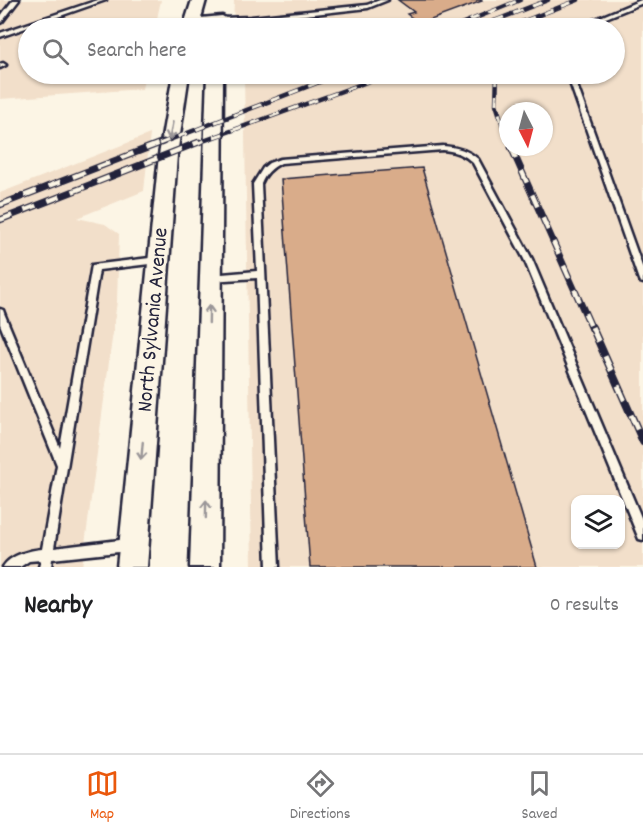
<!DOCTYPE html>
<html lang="en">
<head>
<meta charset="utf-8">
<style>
	body { margin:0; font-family:Dekko,sans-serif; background:#f6f6f6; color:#202124 }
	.controls { position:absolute; right:18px; bottom:18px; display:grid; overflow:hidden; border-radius:12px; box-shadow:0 2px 4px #0004 }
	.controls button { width:54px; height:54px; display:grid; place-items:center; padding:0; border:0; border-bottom:2px solid #e0e0e0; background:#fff; color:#202124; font:30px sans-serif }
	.compass { position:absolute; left:499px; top:102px; width:54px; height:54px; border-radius:50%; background:#fff; box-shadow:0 2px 4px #0004; rotate:174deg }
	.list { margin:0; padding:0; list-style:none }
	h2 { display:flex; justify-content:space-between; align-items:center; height:78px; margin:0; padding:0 24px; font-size:26px }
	h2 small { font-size:20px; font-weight:400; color:#757577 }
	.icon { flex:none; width:33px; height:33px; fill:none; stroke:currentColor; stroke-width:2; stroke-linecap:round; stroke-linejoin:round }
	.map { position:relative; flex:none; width:643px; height:567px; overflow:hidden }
	.search { position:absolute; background:#fff; box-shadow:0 2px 4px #0004; left:18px; right:18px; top:18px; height:66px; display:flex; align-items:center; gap:15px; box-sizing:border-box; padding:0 21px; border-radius:33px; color:#757577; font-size:22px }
	.sheet { height:186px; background:#fff }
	nav { display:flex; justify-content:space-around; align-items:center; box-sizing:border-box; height:84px; border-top:2px solid #e0e0e0; background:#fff; font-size:16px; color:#757577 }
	nav a { display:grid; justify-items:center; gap:3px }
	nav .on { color:#ea580c }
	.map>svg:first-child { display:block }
	.built { fill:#f2dfca; fill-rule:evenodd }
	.building { fill:#d9ac8a; stroke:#22223b; stroke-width:1.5 }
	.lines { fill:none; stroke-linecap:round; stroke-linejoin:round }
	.service-casing { stroke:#22223b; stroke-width:5 }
	.secondary-casing { stroke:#22223b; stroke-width:5 }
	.service { fill:#fcf5e5; fill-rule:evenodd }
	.secondary { fill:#fcf5e5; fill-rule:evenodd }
	.rail-far2-casing { stroke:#22223b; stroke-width:4.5 }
	.rail-far1-casing { stroke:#22223b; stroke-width:7 }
	.rail-casing { stroke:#22223b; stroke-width:8 }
	.rail-far2 { stroke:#fcf5e5; stroke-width:3; stroke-dasharray:10; stroke-linecap:butt }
	.rail-far1 { stroke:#fcf5e5; stroke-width:4.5; stroke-dasharray:13; stroke-linecap:butt }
	.rail { stroke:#fcf5e5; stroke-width:5; stroke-dasharray:16; stroke-linecap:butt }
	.oneway { stroke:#9a9698 }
	.labels { text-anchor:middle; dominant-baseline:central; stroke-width:5; stroke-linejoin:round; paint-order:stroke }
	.street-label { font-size:22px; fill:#22223b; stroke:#fcf5e5 }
</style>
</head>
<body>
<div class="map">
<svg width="643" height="567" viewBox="0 0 643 567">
	<rect width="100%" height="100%" fill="#fcf5e5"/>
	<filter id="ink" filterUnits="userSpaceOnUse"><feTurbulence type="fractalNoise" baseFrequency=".0167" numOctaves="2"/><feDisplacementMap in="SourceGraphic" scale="12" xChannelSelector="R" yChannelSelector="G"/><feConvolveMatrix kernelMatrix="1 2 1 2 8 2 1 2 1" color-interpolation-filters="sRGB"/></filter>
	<g filter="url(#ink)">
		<path class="built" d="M0 0H161L155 28H28V74H145L142 89 0 99Z
			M234 0H643V567H252L244 74H614V28H233ZM508 111H544V147H508ZM576 500H620V544H576Z
			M150 134 144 191 77 218 105 224 119 234 117 301 82 567H0V193Z"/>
		<path class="building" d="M398 0H481L482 1 420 24 407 14 414 12Z
			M422 168 537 567H310L281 179Z"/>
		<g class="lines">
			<defs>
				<path id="service" d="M13 0H19L2 22 0 23V17Z
					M98 0H106L0 37V33Z
					M380 0H388L368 8 251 21 222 22 219 20 222 18 251 17 367 5Z
					M641 0H643V3L581 28H574Z
					M3 63 6 65 0 68V64Z
					M567 74H573L643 269V283L640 282 639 280Z
					M443 146C457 147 468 150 478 159L532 259 643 522V540L639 539 524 259 473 163C464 154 455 151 443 150L281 163C271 168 265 174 261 184L279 567H267L257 278 210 281 207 280 206 278 207 276 210 275 257 271 253 184 263 168 269 163 280 159Z
					M158 257 161 258 162 260 161 262 158 263 99 270 54 548 128 539 132 541 134 545 132 549 128 551 52 559 51 567H39L41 560 29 561 20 567H3C10 555 30 550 42 549L57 465 0 324V309L3 310 4 313 60 448 92 265Z"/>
				<path id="secondary" d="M192 0H206L201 18 222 16 229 20 222 24 183 28Z
					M173 74H189L177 155 147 567H117L159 155Z
					M207 74H223L220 567H190Z"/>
			</defs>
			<use href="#service" class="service-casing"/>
			<use href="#secondary" class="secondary-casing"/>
			<use href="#service" class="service"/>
			<use href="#secondary" class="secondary"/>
			<defs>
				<path id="rail-far2" d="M451 28 520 0
					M476 28 548 0
					M506 28 578 0
					M497 74 496 104 508 141
					M159 144 340 74
					M195 144 389 74"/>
				<path id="rail-far1" d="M511 147 592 329
					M0 205 163 142
					M0 220 199 142"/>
				<path id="rail" d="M592 327 643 442"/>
			</defs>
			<use href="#rail-far2" class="rail-far2-casing"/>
			<use href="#rail-far1" class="rail-far1-casing"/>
			<use href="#rail" class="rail-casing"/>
			<use href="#rail-far2" class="rail-far2"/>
			<use href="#rail-far1" class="rail-far1"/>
			<use href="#rail" class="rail"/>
		</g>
		<defs><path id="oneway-shaft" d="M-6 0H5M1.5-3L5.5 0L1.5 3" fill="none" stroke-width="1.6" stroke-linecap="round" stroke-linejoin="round" transform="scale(1.5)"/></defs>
		<g class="oneway">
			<use href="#oneway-shaft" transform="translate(171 131) rotate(100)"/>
			<use href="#oneway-shaft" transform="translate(209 314) rotate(-89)"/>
			<use href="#oneway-shaft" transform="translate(142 451) rotate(95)"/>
			<use href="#oneway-shaft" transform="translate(206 509) rotate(-89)"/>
		</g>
	</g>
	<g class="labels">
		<g class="street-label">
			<text transform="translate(154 320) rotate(-85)">North Sylvania Avenue</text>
		</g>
	</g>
</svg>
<div class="controls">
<button><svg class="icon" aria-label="layers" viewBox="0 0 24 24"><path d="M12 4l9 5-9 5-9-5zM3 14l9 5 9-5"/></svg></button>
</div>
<svg class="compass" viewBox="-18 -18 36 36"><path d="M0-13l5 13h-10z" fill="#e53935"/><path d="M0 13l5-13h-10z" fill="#757577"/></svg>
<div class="search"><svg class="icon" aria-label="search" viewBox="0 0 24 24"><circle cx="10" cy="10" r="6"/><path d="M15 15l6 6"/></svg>Search here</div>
</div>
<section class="sheet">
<h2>Nearby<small>0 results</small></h2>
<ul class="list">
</ul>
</section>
<nav>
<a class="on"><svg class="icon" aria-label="map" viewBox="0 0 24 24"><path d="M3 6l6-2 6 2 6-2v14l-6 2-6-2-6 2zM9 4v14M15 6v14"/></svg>Map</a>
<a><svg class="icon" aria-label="directions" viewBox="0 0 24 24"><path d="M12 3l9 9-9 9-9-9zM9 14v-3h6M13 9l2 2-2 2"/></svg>Directions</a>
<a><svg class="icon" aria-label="saved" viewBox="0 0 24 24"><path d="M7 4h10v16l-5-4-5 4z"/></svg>Saved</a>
</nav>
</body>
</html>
